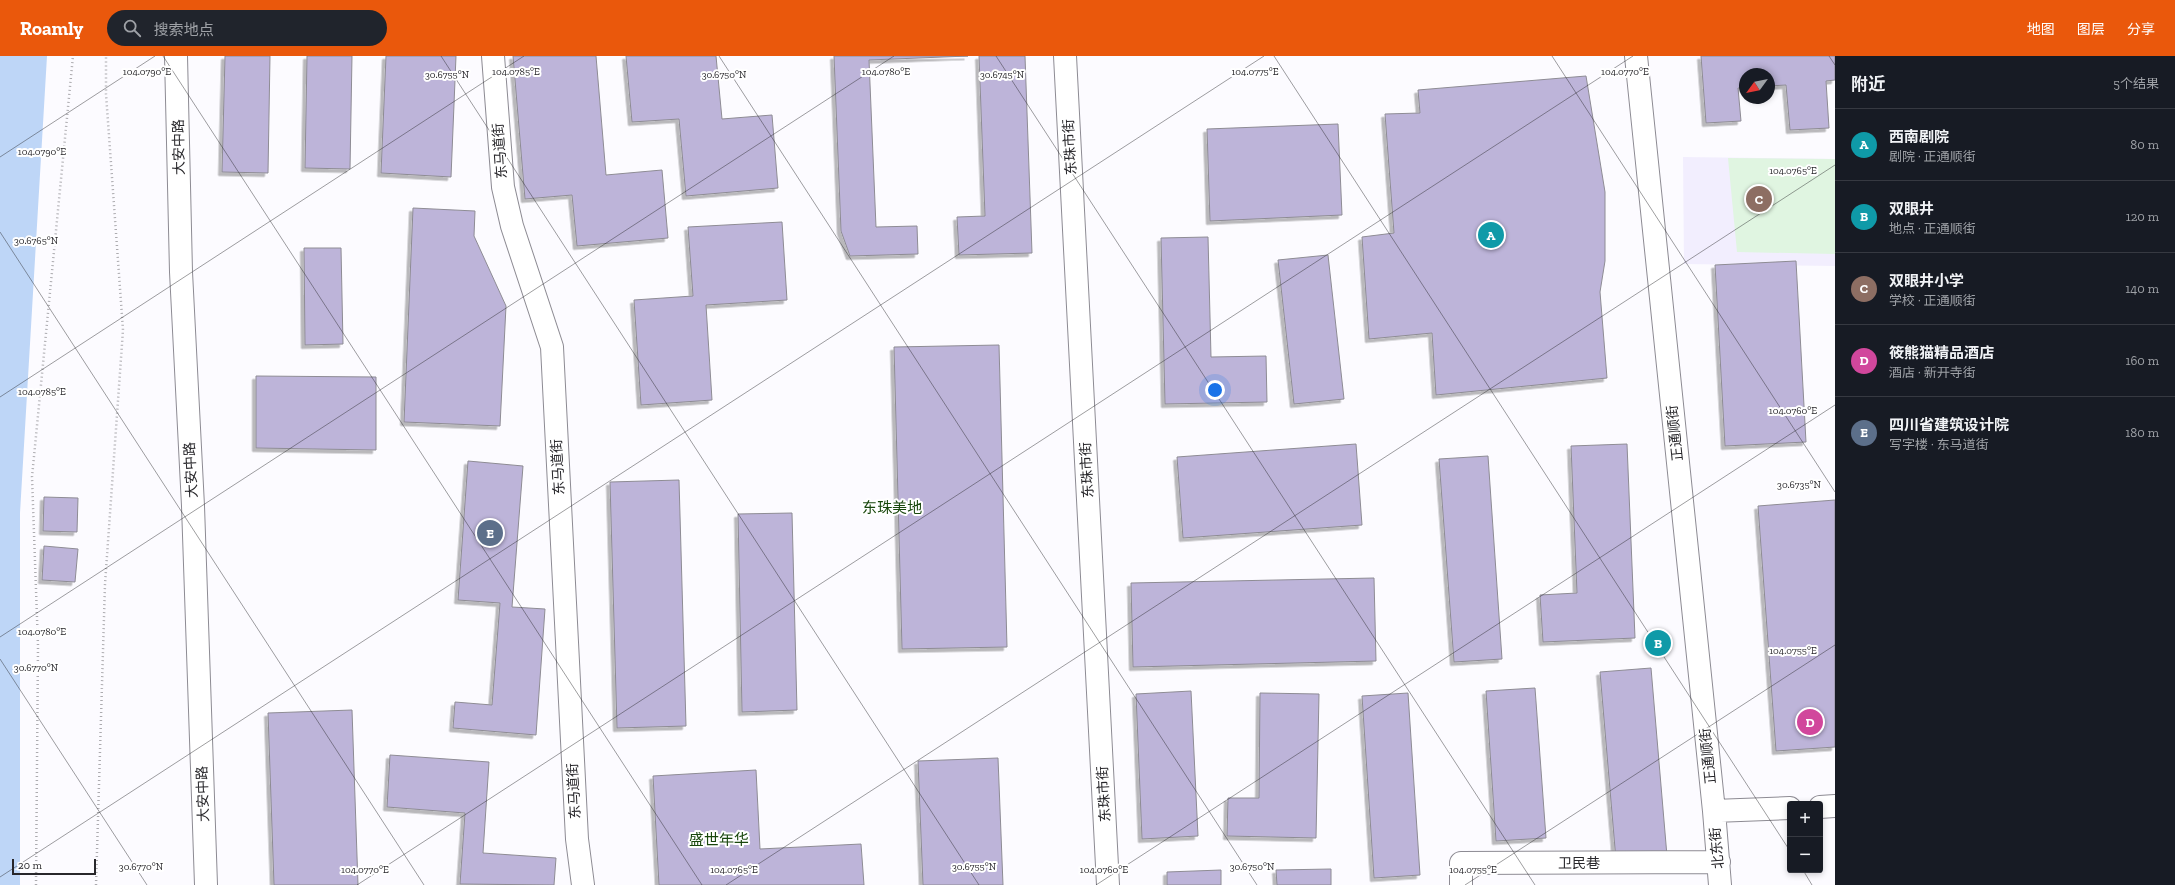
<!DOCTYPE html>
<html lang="zh">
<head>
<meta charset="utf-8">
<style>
	body { margin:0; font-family:"Zilla Slab","Noto Sans SC",serif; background:#20242c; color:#f1f3f6 }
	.controls { position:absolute; right:12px; bottom:12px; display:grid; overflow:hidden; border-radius:4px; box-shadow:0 2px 6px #0003 }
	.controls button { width:36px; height:36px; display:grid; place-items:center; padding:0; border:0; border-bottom:1px solid #363941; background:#171b24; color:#f1f3f6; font:20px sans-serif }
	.compass { position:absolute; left:1739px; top:12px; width:36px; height:36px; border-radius:50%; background:#171b24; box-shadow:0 2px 6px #0003; rotate:237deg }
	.scale { position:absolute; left:12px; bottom:10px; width:84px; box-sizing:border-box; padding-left:4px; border:2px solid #28272b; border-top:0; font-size:11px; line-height:14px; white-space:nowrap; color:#28272b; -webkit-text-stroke:3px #fff; paint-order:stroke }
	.you { position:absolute; left:1215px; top:334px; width:14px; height:14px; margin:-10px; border:3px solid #fff; border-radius:50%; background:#1a73e8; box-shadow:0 0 0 6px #1a73e833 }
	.badge { display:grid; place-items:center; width:26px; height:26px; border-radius:50%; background:#ea580c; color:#fff; font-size:13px; font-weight:700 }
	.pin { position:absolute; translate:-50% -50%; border:2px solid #fff; box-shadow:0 1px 4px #0006 }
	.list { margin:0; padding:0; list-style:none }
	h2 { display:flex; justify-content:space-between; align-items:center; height:52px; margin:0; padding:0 16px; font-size:17px }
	h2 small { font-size:13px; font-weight:400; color:#9ea1a6 }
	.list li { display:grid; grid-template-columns:26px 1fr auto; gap:12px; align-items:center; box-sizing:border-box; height:72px; padding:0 16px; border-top:1px solid #363941 }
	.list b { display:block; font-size:15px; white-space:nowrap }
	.list p { margin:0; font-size:13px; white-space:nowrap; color:#9ea1a6 }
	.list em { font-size:13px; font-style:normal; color:#9ea1a6 }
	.icon { flex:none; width:22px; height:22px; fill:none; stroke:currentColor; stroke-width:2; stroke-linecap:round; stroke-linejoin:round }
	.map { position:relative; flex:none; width:1835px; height:829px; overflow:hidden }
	header { display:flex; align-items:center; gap:24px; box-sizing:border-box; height:56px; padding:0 20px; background:#ea580c; color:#fff }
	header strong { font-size:19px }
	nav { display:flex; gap:22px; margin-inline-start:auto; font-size:14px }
	.search { width:280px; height:36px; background:#20242c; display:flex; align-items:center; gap:10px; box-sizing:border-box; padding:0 14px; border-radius:22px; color:#9ea1a6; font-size:15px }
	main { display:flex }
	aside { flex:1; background:#171b24 }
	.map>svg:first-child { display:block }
	.built { fill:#f2eefe }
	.green { fill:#e0f5e1 }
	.water { fill:#bed6f7 }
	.building { fill:#bdb4d9; stroke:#8e8c94; filter:url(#shadow) }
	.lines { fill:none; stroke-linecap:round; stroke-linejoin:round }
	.minor-casing { stroke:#8d8b93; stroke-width:24 }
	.path { stroke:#acabaf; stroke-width:2.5; stroke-dasharray:1 3; stroke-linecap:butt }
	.minor { stroke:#fff; stroke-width:22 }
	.ticks { fill:none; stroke:#28272b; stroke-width:1; stroke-opacity:0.45 }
	.labels { text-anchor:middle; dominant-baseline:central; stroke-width:4; stroke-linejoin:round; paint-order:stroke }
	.street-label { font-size:14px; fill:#28272b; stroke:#fff }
	.neighbourhood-label { font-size:15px; fill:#19470d; stroke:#fff }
	.ticks-label { font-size:10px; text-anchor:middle; fill:#28272b; stroke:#fff; stroke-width:4; stroke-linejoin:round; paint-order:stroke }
</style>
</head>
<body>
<header>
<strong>Roamly</strong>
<div class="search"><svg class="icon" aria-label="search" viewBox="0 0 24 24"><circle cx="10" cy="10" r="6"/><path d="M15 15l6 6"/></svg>搜索地点</div>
<nav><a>地图</a><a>图层</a><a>分享</a></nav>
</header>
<main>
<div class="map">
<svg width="1835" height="829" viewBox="0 0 1835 829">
	<defs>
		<filter id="shadow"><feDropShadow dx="-3.5" dy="3.5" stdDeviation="0" flood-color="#0004"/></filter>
	</defs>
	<rect width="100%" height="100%" fill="#fcfbff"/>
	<path class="built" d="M1683 101 1835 103V210L1684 208Z"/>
	<path class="green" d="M1728 102 1835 103V198L1737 196Z"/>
	<path class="water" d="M0 0H47L20 457V829H0Z"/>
	<path class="building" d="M225 0H270L268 117 222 116Z
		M307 0H352L350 113 305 112Z
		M386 0H456L451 121 381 117Z
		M513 0H596L606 119 662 114 668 182 577 190 572 139 525 143Z
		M626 0H716L722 63 772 59 778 132 686 140 679 63 632 66Z
		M834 0H968L869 4 876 171 917 170 918 198 850 200 841 175Z
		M979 0H1025L1032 197 959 199 957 161 985 160Z
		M1701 0H1835V24L1826 25 1829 72 1790 74 1786 29 1769 30V18H1745V32H1738L1741 65 1706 67Z
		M1586 20 1605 136V205L1600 236 1607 322 1436 339 1432 277 1369 283 1362 181 1394 177 1385 58 1420 57 1418 34Z
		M1338 68 1342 159 1210 165 1207 73Z
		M413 152 475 155 474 180 506 250 500 370 404 366Z
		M782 166 787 244 706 249 712 344 641 349 634 244 693 240 688 171Z
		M1208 181 1211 301 1266 300 1267 346 1165 348 1161 182Z
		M304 192H341L343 288 305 289Z
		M1328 199 1344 343 1294 348 1278 204Z
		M1796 205 1806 386 1725 390 1715 209Z
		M999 289 1007 591 902 593 894 291Z
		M256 320 376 321V394L256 392Z
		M1356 388 1362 469 1183 482 1177 401Z
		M1627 388 1635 582 1543 586 1540 539 1577 537 1571 390Z
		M1488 400 1502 603 1454 606 1439 403Z
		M468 405 523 410 512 551 545 553 536 679 453 672 455 646 492 649 500 547 458 544Z
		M679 424 686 670 617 672 610 426Z
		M44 441 78 442 77 476 43 475Z
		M1835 444V691L1776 695 1758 450Z
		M792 457 797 654 742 656 738 458Z
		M44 490 78 493 75 526 42 524Z
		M1374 522 1376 605 1133 611 1131 527Z
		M1651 612 1667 800 1616 804 1600 616Z
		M1535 632 1546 782 1496 785 1486 635Z
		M1191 635 1198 780 1142 783 1136 638Z
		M1260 637 1319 638 1316 782 1227 780 1228 742H1259Z
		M1408 637 1420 819 1374 822 1362 640Z
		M352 654 358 829H274L268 657Z
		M390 699 489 706 483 797 556 802 554 829 460 828 465 757 387 751Z
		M998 702 1003 829H923L918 705Z
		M756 714 760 793 861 788 864 829H659L653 720Z
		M1331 813V829H1277L1276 814Z
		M1221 814V829H1167V816Z"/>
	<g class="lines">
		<defs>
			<path id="minor" d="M176 0 181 216 193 450 206 829
				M493 0 503 131 512 170 552 291 577 783 583 829
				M1065 0 1108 829
				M1636 0 1714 755 1720 829
				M1820 751 1835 750
				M1714 755 1790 752
				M1461 829V807L1719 806"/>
		</defs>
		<use href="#minor" class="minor-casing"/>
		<path class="path" d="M36 829 38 590 32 421 73 0
			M96 829 105 528 123 274 106 38V0"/>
		<use href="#minor" class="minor"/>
	</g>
	<path class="ticks" d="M163 0 702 829M441 0 979 829M719 0 1257 829M996 0 1535 829M1274 0 1790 795M1552 0 1835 436M1829 0 1835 9M0 101 155 0M0 176 424 829M0 341 524 0M0 581 894 0M0 603 147 829M1803 814 1812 829M0 821 1264 0M357 829 1633 0M726 829 1835 109M1096 829 1835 349M1465 829 1835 589"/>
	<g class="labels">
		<g class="street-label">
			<text transform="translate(179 91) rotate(-91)">大安中路</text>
			<text transform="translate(1070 91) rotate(-93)">东珠市街</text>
			<text transform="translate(500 95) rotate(-94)">东马道街</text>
			<text transform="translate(1675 377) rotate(-96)">正通顺街</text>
			<text transform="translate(558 411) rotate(-93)">东马道街</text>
			<text transform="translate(191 414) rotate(-93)">大安中路</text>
			<text transform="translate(1087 414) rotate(-93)">东珠市街</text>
			<text transform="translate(1708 700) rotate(-96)">正通顺街</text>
			<text transform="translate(574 735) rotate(-93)">东马道街</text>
			<text transform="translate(203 738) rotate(-92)">大安中路</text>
			<text transform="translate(1104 738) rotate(-93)">东珠市街</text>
			<text transform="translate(1717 792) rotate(-95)">北东街</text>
			<text x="1579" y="807">卫民巷</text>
		</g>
		<g class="neighbourhood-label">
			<text x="892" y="452">东珠美地</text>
			<text x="719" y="784">盛世年华</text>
		</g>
	</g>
	<g class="ticks-label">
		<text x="147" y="19">104.0790°E</text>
		<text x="516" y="19">104.0785°E</text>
		<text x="886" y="19">104.0780°E</text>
		<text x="1255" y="19">104.0775°E</text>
		<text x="1625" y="19">104.0770°E</text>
		<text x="447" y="22">30.6755°N</text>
		<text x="724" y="22">30.6750°N</text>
		<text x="1002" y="22">30.6745°N</text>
		<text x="42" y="99">104.0790°E</text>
		<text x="1793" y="118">104.0765°E</text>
		<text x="36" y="188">30.6765°N</text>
		<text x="42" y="339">104.0785°E</text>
		<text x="1793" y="358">104.0760°E</text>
		<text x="1799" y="432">30.6735°N</text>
		<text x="42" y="579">104.0780°E</text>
		<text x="1793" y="598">104.0755°E</text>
		<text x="36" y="615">30.6770°N</text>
		<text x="141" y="814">30.6770°N</text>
		<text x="974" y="814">30.6755°N</text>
		<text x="1252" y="814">30.6750°N</text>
		<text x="365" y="817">104.0770°E</text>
		<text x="734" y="817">104.0765°E</text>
		<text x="1104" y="817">104.0760°E</text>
		<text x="1473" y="817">104.0755°E</text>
	</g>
</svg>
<div class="controls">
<button>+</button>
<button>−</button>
</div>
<svg class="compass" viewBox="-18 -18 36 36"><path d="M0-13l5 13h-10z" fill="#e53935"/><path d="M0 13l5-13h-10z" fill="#9ea1a6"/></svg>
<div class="scale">20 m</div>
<div class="you"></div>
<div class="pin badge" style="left:1491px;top:179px;background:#0f9aa8">A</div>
<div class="pin badge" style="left:1658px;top:587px;background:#0f9aa8">B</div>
<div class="pin badge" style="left:1759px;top:143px;background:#8d6e63">C</div>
<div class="pin badge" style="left:1810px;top:666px;background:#d1479c">D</div>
<div class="pin badge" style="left:490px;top:477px;background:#5c6f8a">E</div>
</div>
<aside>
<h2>附近<small>5个结果</small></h2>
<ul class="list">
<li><span class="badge" style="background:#0f9aa8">A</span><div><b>西南剧院</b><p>剧院 · 正通顺街</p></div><em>80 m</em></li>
<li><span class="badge" style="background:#0f9aa8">B</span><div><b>双眼井</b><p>地点 · 正通顺街</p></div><em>120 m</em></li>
<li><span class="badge" style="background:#8d6e63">C</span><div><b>双眼井小学</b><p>学校 · 正通顺街</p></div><em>140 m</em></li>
<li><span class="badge" style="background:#d1479c">D</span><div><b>筱熊猫精品酒店</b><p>酒店 · 新开寺街</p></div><em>160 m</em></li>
<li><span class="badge" style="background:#5c6f8a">E</span><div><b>四川省建筑设计院</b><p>写字楼 · 东马道街</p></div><em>180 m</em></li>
</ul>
</aside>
</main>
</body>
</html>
